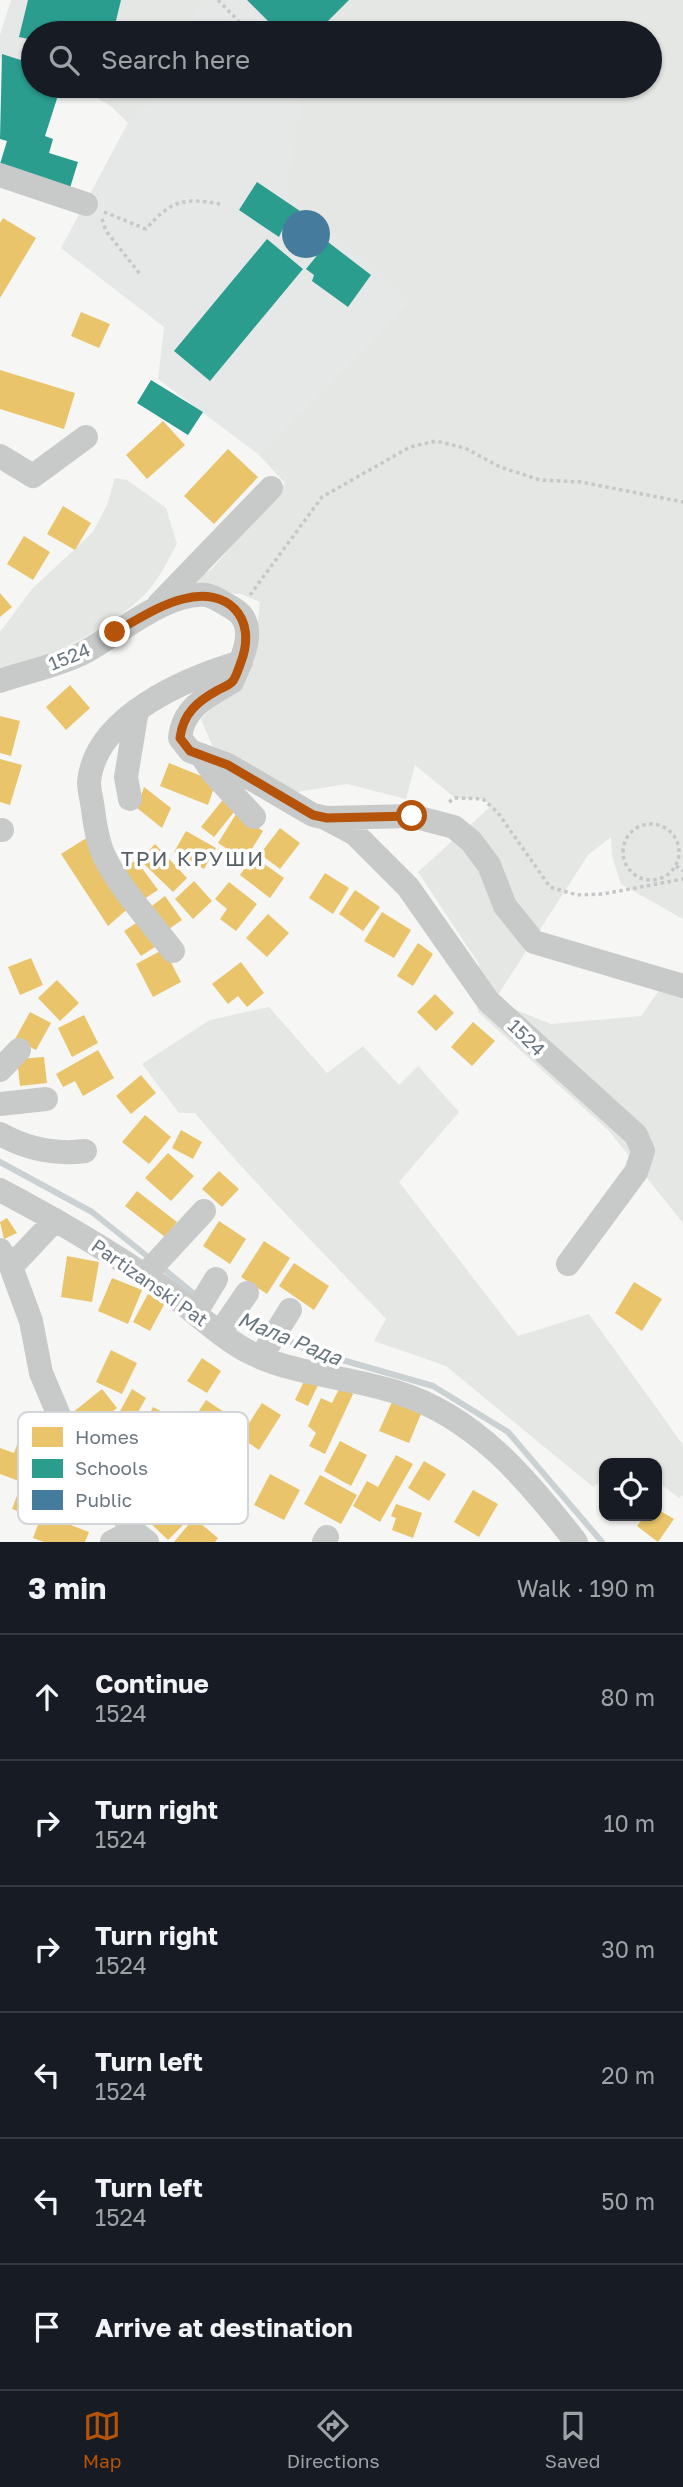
<!DOCTYPE html>
<html lang="en">
<head>
<meta charset="utf-8">
<style>
	body { margin:0; font-family:"Golos Text",sans-serif; background:#20242c; color:#f1f3f6 }
	.controls { position:absolute; right:21px; bottom:21px; display:grid; overflow:hidden; border-radius:14px; box-shadow:0 2px 5px #0004 }
	.controls button { width:63px; height:63px; display:grid; place-items:center; padding:0; border:0; border-bottom:2px solid #363941; background:#171b24; color:#f1f3f6; font:35px sans-serif }
	.stop { position:absolute; width:21px; height:21px; margin:-16px; border:5px solid #b45309; border-radius:50%; background:#fff }
	.stop.end { background:#b45309; border-color:#fff; box-shadow:0 2px 7px #0008 }
	.list { margin:0; padding:0; list-style:none }
	h2 { display:flex; justify-content:space-between; align-items:center; height:91px; margin:0; padding:0 28px; font-size:30px }
	h2 small { font-size:23px; font-weight:400; color:#9ea1a6 }
	.list li { display:grid; grid-template-columns:46px 1fr auto; gap:21px; align-items:center; box-sizing:border-box; height:126px; padding:0 28px; border-top:2px solid #363941 }
	.list b { display:block; font-size:26px; white-space:nowrap }
	.list p { margin:0; font-size:23px; white-space:nowrap; color:#9ea1a6 }
	.list em { font-size:23px; font-style:normal; color:#9ea1a6 }
	.icon { flex:none; width:38px; height:38px; fill:none; stroke:currentColor; stroke-width:2; stroke-linecap:round; stroke-linejoin:round }
	.map { position:relative; flex:none; width:683px; height:1542px; overflow:hidden }
	.search { position:absolute; background:#171b24; box-shadow:0 2px 5px #0004; left:21px; right:21px; top:21px; height:77px; display:flex; align-items:center; gap:18px; box-sizing:border-box; padding:0 24px; border-radius:38px; color:#9ea1a6; font-size:26px }
	.sheet { height:847px; background:#171b24 }
	nav { display:flex; justify-content:space-around; align-items:center; box-sizing:border-box; height:98px; border-top:2px solid #363941; background:#171b24; font-size:19px; color:#9ea1a6 }
	nav a { display:grid; justify-items:center; gap:4px }
	nav .on { color:#b45309 }
	.map>svg:first-child { display:block }
	.built { fill:#e6e7e7 }
	.green { fill:#e4e7e3 }
	.homes { fill:#e9c46a }
	.schools { fill:#2a9d8f }
	.public { fill:#457b9d }
	.lines { fill:none; stroke-linecap:round; stroke-linejoin:round }
	.stream { stroke:#cad1d3; stroke-width:6 }
	.path { stroke:#c6c7c8; stroke-width:3.5; stroke-dasharray:3.5 3.5; stroke-linecap:butt }
	.minor { stroke:#c8caca; stroke-width:24 }
	.route { stroke:#b45309; stroke-width:9 }
	.labels { text-anchor:middle; dominant-baseline:central; stroke-width:7; stroke-linejoin:round; paint-order:stroke }
	.street-label { font-size:19px; fill:#6a7781; stroke:#fff }
	.neighbourhood-label { font-size:21px; letter-spacing:2px; fill:#576067; stroke:#fff }
	.water-label { font-size:21px; font-style:italic; fill:#66777d; stroke:#fff }
	.key { fill:#fff; stroke:#d2d6d9; stroke-width:2 }
	.key-label { font-size:19px; fill:#6a7781 }
</style>
</head>
<body>
<div class="map">
<svg width="683" height="1542" viewBox="0 0 683 1542">
	<rect width="100%" height="100%" fill="#f6f6f5"/>
	<path class="built" d="M11 0H316L309 33H33V66L0 59V35Z
		M77 86H302L288 193 409 300 258 454 158 379 164 327 61 248 128 123 111 106Z"/>
	<path class="green" d="M121 0H204L196 11 190 33H113Z
		M316 0H683V919L621 884 612 856 611 837 588 855 494 1001 551 1024 641 1016 665 982 683 991V1223L609 1131 478 1012 479 964 418 872 491 806 483 799 455 798 415 765 406 799 347 784 284 794 215 752 201 719 246 672 256 638 260 602 241 594 181 590 212 569 285 483 258 454 409 300 287 193 302 86H650V33H309Z
		M87 86H163L128 122 111 106 84 90Z
		M115 478 127 480 166 508 177 544C169 558 162 573 152 586 122 625 46 658 0 673V632L32 589 93 532 107 505Z
		M269 1007 327 1073 363 1046 399 1085 418 1066 459 1112 399 1182 518 1336 589 1314 683 1445V1495L679 1498 657 1481V1463H634L630 1460 625 1463H604V1479L593 1487 446 1366 374 1341 386 1319C322 1251 255 1185 195 1113H179L142 1064 210 1020Z"/>
	<path class="homes" d="M3 218 36 238 0 298V223Z
		M81 312 110 324 99 348 71 336Z
		M0 370 75 393 64 429 0 409Z
		M163 421 185 445 147 479 126 455Z
		M228 449 258 477 214 524 184 496Z
		M63 506 91 523 75 550 47 534Z
		M24 536 50 552 33 580 7 564Z
		M0 593 12 607 0 617Z
		M70 685 90 708 66 730 46 707Z
		M0 716 20 721 11 756 0 753Z
		M0 759 22 765 10 805 0 802Z
		M169 763 216 782 208 805 160 786Z
		M144 787 171 808 162 828 137 808Z
		M225 797 238 807 214 837 201 827Z
		M236 814 263 831 245 860 218 843Z
		M280 828 300 843 280 869 260 854Z
		M186 831 216 848 204 869 174 852Z
		M88 837 132 905 108 926 61 854Z
		M155 844 187 878 173 892 140 860Z
		M253 856 284 878 270 898 240 875Z
		M136 860 158 890 141 901 120 871Z
		M325 873 349 888 333 914 309 898Z
		M194 881 212 901 193 919 175 899Z
		M229 882 257 904 236 931 220 919 227 909 215 899Z
		M355 890 380 907 363 931 339 914Z
		M165 896 182 920 166 931 149 908Z
		M382 912 411 930 394 958 364 941Z
		M268 914 289 933 267 957 246 938Z
		M141 920 158 945 141 956 124 931Z
		M418 943 433 954 413 986 397 976Z
		M164 949 181 982 153 997 136 964Z
		M31 958 43 985 20 995 8 967Z
		M241 962 264 993 247 1007 238 996 228 1004 212 984Z
		M57 980 79 1003 60 1021 38 998Z
		M435 994 454 1013 436 1031 417 1012Z
		M30 1012 51 1023 36 1050 15 1039Z
		M84 1015 98 1043 72 1057 58 1028Z
		M473 1022 495 1041 472 1066 451 1047Z
		M98 1050 114 1078 83 1096 75 1081 63 1087 56 1074Z
		M44 1057 47 1083 20 1086 17 1059Z
		M141 1075 156 1093 131 1114 116 1096Z
		M145 1115 171 1137 149 1164 122 1142Z
		M181 1130 202 1142 193 1159 172 1148Z
		M168 1153 194 1176 171 1201 145 1178Z
		M219 1171 239 1189 222 1207 202 1189Z
		M137 1191 177 1222 165 1237 125 1206Z
		M7 1218 17 1233 4 1239 0 1222Z
		M219 1221 246 1239 230 1264 203 1246Z
		M264 1241 290 1258 267 1294 241 1277Z
		M67 1256 99 1262 92 1302 61 1297Z
		M294 1263 329 1286 314 1310 279 1286Z
		M112 1278 142 1290 128 1324 98 1311Z
		M634 1282 662 1299 642 1331 615 1313Z
		M149 1292 166 1301 150 1331 133 1322Z
		M111 1350 137 1363 122 1394 96 1382Z
		M202 1358 221 1371 207 1393 187 1381Z
		M306 1377 319 1383 308 1406 295 1400Z
		M340 1387 353 1394 325 1454 309 1446 316 1433 308 1426 321 1398 332 1403Z
		M102 1389 117 1408 82 1436 67 1417Z
		M132 1389 146 1398 133 1421 119 1413Z
		M206 1400 236 1420 223 1441 193 1420Z
		M392 1402 421 1414 409 1443 379 1431Z
		M262 1403 281 1415 259 1450 240 1437Z
		M153 1407 180 1421 168 1445 141 1431Z
		M24 1425 46 1433 41 1450 53 1456 41 1482 28 1477 27 1484 0 1474V1448L14 1453Z
		M340 1441 367 1455 351 1486 324 1471Z
		M396 1455 413 1464 380 1522 353 1506 367 1481 378 1487Z
		M424 1461 446 1474 429 1501 408 1488Z
		M270 1474 300 1490 284 1520 254 1505Z
		M320 1475 357 1495 341 1524 304 1504Z
		M21 1485 39 1492 31 1516 12 1509Z
		M166 1489 193 1515 168 1540 142 1515Z
		M473 1490 498 1504 479 1537 454 1522Z
		M396 1504 422 1513 413 1538 392 1530 396 1518 391 1516Z
		M657 1509 674 1519 658 1542 637 1526 645 1516H657Z
		M42 1514 89 1532 85 1542H44L33 1538Z
		M194 1518 218 1538 215 1542H174Z"/>
	<path class="schools" d="M28 0H121L113 33H33V40L19 37Z
		M247 0H349L316 33H262L271 24Z
		M2 54 33 64V86H61L45 136 53 139 49 153 78 162 69 191 0 164 7 141 0 139Z
		M257 182 300 211 287 220 279 237 239 210Z
		M267 239 303 269 210 381 174 351Z
		M328 242 371 275 348 307 312 281 314 275 306 269Z
		M151 380 203 412 188 435 137 403Z"/>
	<path class="public" d="M282 234a24 24 0 1 1 48 0a24 24 0 1 1-48 0Z"/>
	<g class="lines">
		<path class="stream" d="M0 1162 92 1212 152 1260
			M160 1266 198 1297
			M236 1316 271 1332
			M281 1337 311 1351 433 1386 508 1432 602 1542"/>
		<path class="path" d="M218 0 250 33
			M104 212 146 229C170 201 184 197 220 204
			M102 219 106 231 140 274
			M250 595 322 497 410 447 436 441 465 448 500 467 540 480 581 482 683 502
			M449 802 455 798 483 799 498 813 550 887 577 895 603 894 683 879
			M623 852a28 28 0 1 1 56 0a28 28 0 1 1-56 0Z
			M676 866 683 871"/>
		<path class="minor" d="M0 175 86 204
			M0 456 33 476 86 437
			M159 604 271 488
			M0 681C26 672 56 666 81 654 115 637 166 591 206 595 214 596 227 605 234 609 260 625 241 661 232 682 208 696 183 707 180 738L190 751 228 765 313 815 327 818 412 816 454 827 471 841 489 865 505 906 534 942 683 986
			M201 755 214 774 254 817
			M130 799 126 777 137 710
			M327 819 355 834 408 887 488 1001 636 1135 643 1151 636 1172 568 1264
			M0 830H2
			M173 951C153 925 121 889 106 860 98 845 95 826 93 809 92 801 89 790 89 782 95 716 187 678 241 662
			M0 1070 19 1050
			M0 1104 46 1099
			M0 1134C27 1149 54 1155 85 1151
			M0 1190C55 1219 108 1250 159 1285 187 1305 223 1340 253 1354 297 1375 350 1377 396 1392 475 1416 528 1480 576 1542
			M0 1250 11 1267 31 1321 41 1373 66 1432 133 1531 147 1542
			M11 1267 55 1220
			M145 1275 204 1211
			M196 1312 216 1279
			M221 1331 247 1293
			M261 1357 290 1310
			M127 1523 200 1439
			M112 1542 133 1531
			M324 1542 327 1537"/>
	</g>
	<g class="lines">
		<path class="route" d="M115 632C137 620 159 605 183 599 227 587 258 617 241 662 239 667 236 678 232 682 229 685 222 688 218 690 198 701 183 713 180 738L190 751 228 765 313 815 327 818 412 816"/>
	</g>
	<g class="labels">
		<g class="street-label">
			<text transform="translate(69 656) rotate(-22)">1524</text>
			<text transform="translate(527 1037) rotate(45)">1524</text>
			<text transform="translate(150 1282) rotate(35)">Partizanski Pat</text>
		</g>
		<g class="neighbourhood-label">
			<text x="193" y="858">ТРИ КРУШИ</text>
		</g>
		<g class="water-label">
			<text transform="translate(290 1338) rotate(22)">Мала Рада</text>
		</g>
	</g>
	<rect x="18" y="1412" width="230" height="112" rx="10" class="key"/>
	<rect x="32" y="1427" width="31" height="20" fill="#e9c46a"/>
	<rect x="32" y="1459" width="31" height="19" fill="#2a9d8f"/>
	<rect x="32" y="1490" width="31" height="20" fill="#457b9d"/>
	<g class="key-label">
		<text x="75" y="1444">Homes</text>
		<text x="75" y="1475">Schools</text>
		<text x="75" y="1507">Public</text>
	</g>
</svg>
<div class="controls">
<button><svg class="icon" aria-label="locate" viewBox="0 0 24 24"><circle cx="12" cy="12" r="6"/><path d="M12 2v4M12 18v4M2 12h4M18 12h4"/></svg></button>
</div>
<div class="stop" style="left:412px;top:816px"></div>
<div class="stop end" style="left:115px;top:632px"></div>
<div class="search"><svg class="icon" aria-label="search" viewBox="0 0 24 24"><circle cx="10" cy="10" r="6"/><path d="M15 15l6 6"/></svg>Search here</div>
</div>
<section class="sheet">
<h2>3 min<small>Walk · 190 m</small></h2>
<ul class="list">
<li><svg class="icon" aria-label="ahead" viewBox="0 0 24 24"><path d="M12 20V5M6 11l6-6 6 6"/></svg><div><b>Continue</b><p>1524</p></div><em>80 m</em></li>
<li><svg class="icon" aria-label="right" viewBox="0 0 24 24"><path d="M7 20v-9h11M14 6l5 5-5 5"/></svg><div><b>Turn right</b><p>1524</p></div><em>10 m</em></li>
<li><svg class="icon" aria-label="right" viewBox="0 0 24 24"><path d="M7 20v-9h11M14 6l5 5-5 5"/></svg><div><b>Turn right</b><p>1524</p></div><em>30 m</em></li>
<li><svg class="icon" aria-label="left" viewBox="0 0 24 24"><path d="M17 20v-9H6M10 6l-5 5 5 5"/></svg><div><b>Turn left</b><p>1524</p></div><em>20 m</em></li>
<li><svg class="icon" aria-label="left" viewBox="0 0 24 24"><path d="M17 20v-9H6M10 6l-5 5 5 5"/></svg><div><b>Turn left</b><p>1524</p></div><em>50 m</em></li>
<li><svg class="icon" aria-label="arrive" viewBox="0 0 24 24"><path d="M6 21V4h12l-3 4 3 4H6"/></svg><div><b>Arrive at destination</b></div></li>
</ul>
</section>
<nav>
<a class="on"><svg class="icon" aria-label="map" viewBox="0 0 24 24"><path d="M3 6l6-2 6 2 6-2v14l-6 2-6-2-6 2zM9 4v14M15 6v14"/></svg>Map</a>
<a><svg class="icon" aria-label="directions" viewBox="0 0 24 24"><path d="M12 3l9 9-9 9-9-9zM9 14v-3h6M13 9l2 2-2 2"/></svg>Directions</a>
<a><svg class="icon" aria-label="saved" viewBox="0 0 24 24"><path d="M7 4h10v16l-5-4-5 4z"/></svg>Saved</a>
</nav>
</body>
</html>
